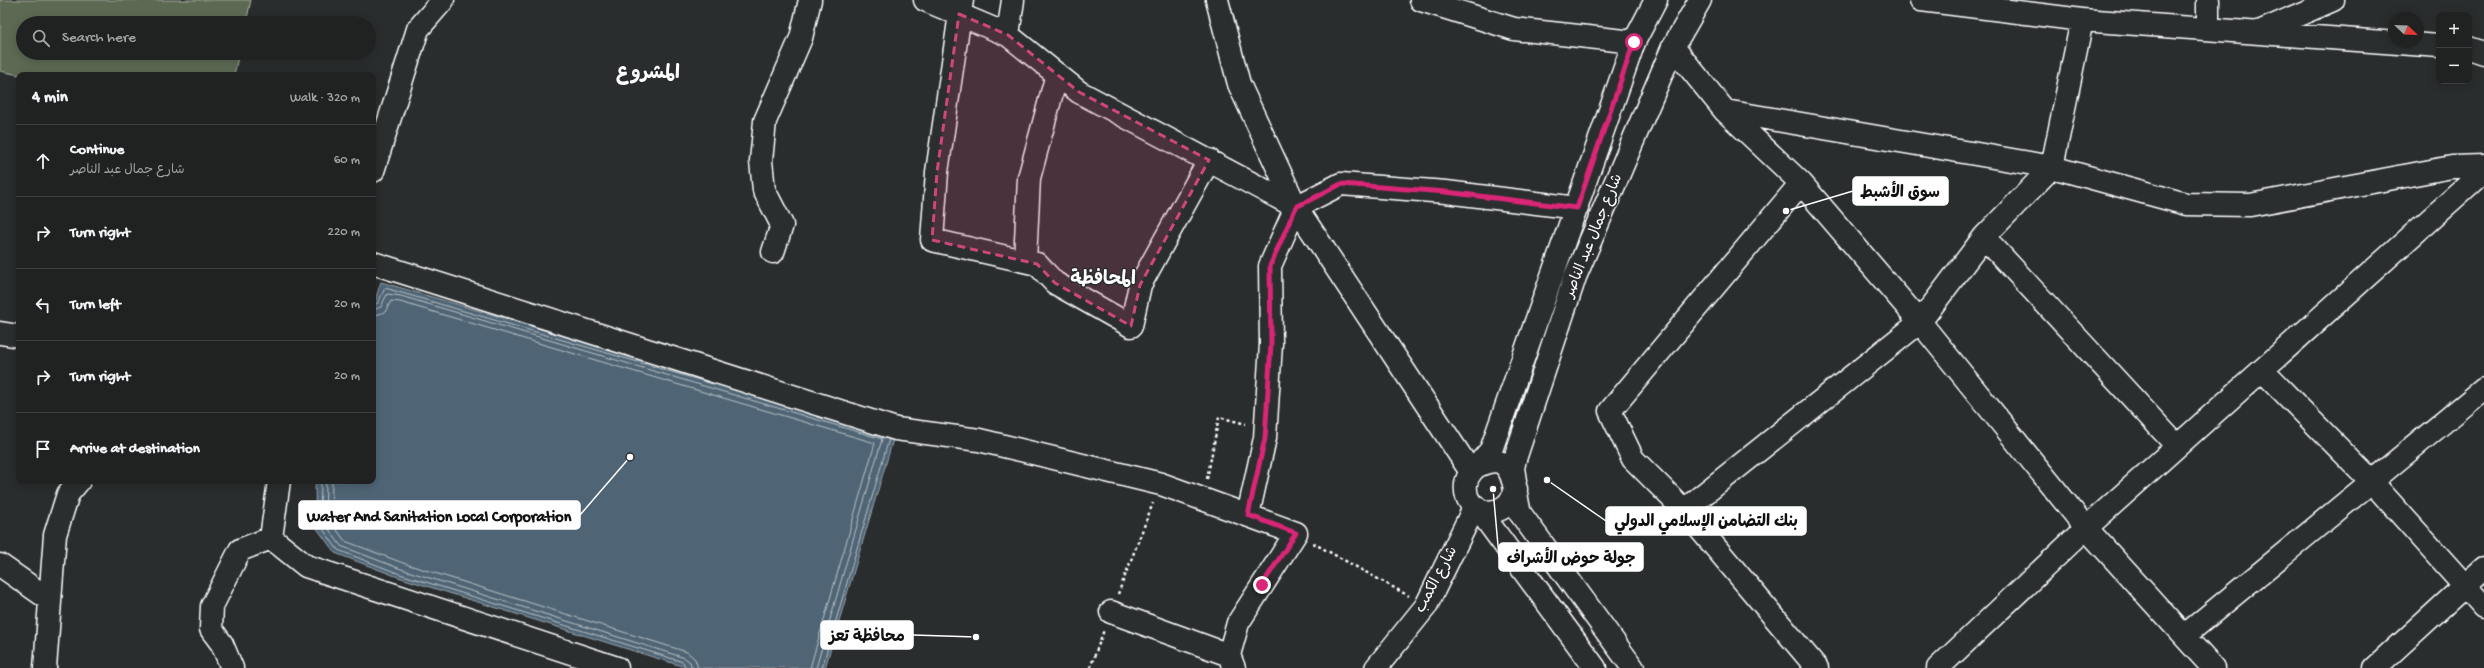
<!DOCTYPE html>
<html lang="en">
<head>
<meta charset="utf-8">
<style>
	body { margin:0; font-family:"Gochi Hand","Playpen Sans Arabic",sans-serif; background:#282a2a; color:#f1f3f6 }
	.controls { position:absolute; right:12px; top:12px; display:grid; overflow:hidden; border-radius:8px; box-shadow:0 2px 10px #0003 }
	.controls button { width:36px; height:36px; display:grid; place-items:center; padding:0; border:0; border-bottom:1px solid #3d3f40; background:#202222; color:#f1f3f6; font:20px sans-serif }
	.compass { position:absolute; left:2388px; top:12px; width:36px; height:36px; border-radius:50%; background:#202222; box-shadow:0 2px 10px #0003; rotate:113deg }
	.stop { position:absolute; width:12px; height:12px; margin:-9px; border:3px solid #db2777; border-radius:50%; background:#fff }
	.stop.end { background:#db2777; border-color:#fff; box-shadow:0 1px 4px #0008 }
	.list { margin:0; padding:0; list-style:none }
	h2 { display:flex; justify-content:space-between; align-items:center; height:52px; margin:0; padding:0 16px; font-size:17px }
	h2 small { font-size:13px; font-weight:400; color:#a2a4a5 }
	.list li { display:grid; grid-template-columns:26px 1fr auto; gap:12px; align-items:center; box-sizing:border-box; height:72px; padding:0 16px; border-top:1px solid #3d3f40 }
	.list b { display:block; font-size:15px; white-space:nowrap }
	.list p { margin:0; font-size:13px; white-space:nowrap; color:#a2a4a5 }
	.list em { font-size:13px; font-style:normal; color:#a2a4a5 }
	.icon { flex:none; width:22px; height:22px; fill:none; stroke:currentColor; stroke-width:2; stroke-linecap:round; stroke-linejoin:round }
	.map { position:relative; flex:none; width:2484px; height:668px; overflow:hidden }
	.search { position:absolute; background:#202222; box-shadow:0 2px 10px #0003; left:16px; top:16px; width:360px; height:44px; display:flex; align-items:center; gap:10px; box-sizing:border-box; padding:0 14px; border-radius:22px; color:#a2a4a5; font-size:15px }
	.panel { position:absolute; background:#202222; box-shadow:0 2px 10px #0003; left:16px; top:72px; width:360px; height:412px; border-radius:8px }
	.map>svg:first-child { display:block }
	.green { fill:#5c6a52; stroke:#aeb4a8 }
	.water { fill:#506574; stroke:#96a3ac }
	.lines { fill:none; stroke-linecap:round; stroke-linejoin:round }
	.shore { stroke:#b9c1c7; stroke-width:1 }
	.street-casing { stroke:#fff; stroke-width:25 }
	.secondary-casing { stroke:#fff; stroke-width:25 }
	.primary-casing { stroke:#fff; stroke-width:25 }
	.path { stroke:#fff; stroke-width:2.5; stroke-dasharray:3 3; stroke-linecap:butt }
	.street { stroke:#2a2d2e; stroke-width:22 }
	.secondary { stroke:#2a2d2e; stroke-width:22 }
	.primary { stroke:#2a2d2e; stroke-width:22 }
	.route { stroke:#db2777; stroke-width:5 }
	.marked { fill:#ce467c; fill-opacity:0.2; stroke:#ce467c; stroke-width:3; stroke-dasharray:8 5; stroke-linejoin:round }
	.labels { text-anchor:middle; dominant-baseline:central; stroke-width:3; stroke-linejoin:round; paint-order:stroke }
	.street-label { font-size:15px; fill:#fff; stroke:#2a2d2e }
	.district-label { font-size:19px; font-weight:bold; fill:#fff; stroke:#2a2d2e }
	.leader { fill:none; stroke:#fff; stroke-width:1.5 }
	.callout-dot { fill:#fff; stroke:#2a2d2e; stroke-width:1.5 }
	.callout { fill:#fff; stroke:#fff; stroke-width:1.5 }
	.callout-label { font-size:16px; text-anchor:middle; font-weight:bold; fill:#111 }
</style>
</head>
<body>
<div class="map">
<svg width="2484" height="668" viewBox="0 0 2484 668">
	<rect width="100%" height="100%" fill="#2a2d2e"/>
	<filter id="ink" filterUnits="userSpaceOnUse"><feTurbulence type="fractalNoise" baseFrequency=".025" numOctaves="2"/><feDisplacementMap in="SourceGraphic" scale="8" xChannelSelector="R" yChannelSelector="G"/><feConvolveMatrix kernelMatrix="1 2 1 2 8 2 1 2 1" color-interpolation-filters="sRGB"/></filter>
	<g filter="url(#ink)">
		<path class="green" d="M0 0H251L246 23H23V53H239L234 75H19L0 71Z"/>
		<path class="water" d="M381 282 895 433 825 668H688L398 577 335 553 316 527 315 486 317 481H373V306Z"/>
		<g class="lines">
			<path class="shore" d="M373 305 378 303 385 288 713 384
				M373 310 381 307 387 294 401 296 882 439 816 668
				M373 316 385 312 391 301 400 302 875 443 810 668
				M321 481 320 525 338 550 400 574 683 662 686 668
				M326 481 325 524 341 546 401 569 685 658 690 662 692 668
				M332 481 331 522 345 541 403 563 687 652 695 659 698 668
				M822 668 889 439"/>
			<defs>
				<path id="street" d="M925 0 1008 35 1079 92 1296 207
					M962 0 937 172 932 240 1037 264 1055 283 1131 326 1140 285 1209 160
					M1421 0 1514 29 1634 42
					M1921 0 2082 20 2439 46
					M2208 0V28
					M2259 32 2333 0
					M1008 35 1013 0
					M1673 47 1725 111 1801 183 1920 322 2086 528 2213 668
					M2469 48 2484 53
					M1725 111 2052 167 2186 204 2250 205 2452 167 2484 166
					M373 171 418 29 443 0
					M1801 183 1610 411 1633 459 1684 510 1817 668
					M1984 237 2177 446
					M773 252 782 225 764 190 761 161 765 121 801 38 810 0
					M1025 261 1029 178 1057 74
					M373 263 896 429 979 440 1161 484 1296 533 1238 623 1229 655 1234 668
					M0 333 19 336
					M2262 370 2372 482 2484 607
					M279 481 271 538 306 566 617 668
					M1684 510 1920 322 1984 237 2052 167 2082 20
					M1248 515 1265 438 1271 344 1270 266 1296 207 1341 184 1446 192 1577 208
					M0 565 50 600
					M1111 612 1229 655
					M2184 636 2484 389
					M45 668 55 535 68 494 79 481
					M232 668 222 644 211 629 212 606 240 550 271 538
					M1376 668 1426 606 1475 506
					M1938 668 2086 528 2484 171
					M2375 668 2484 568"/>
				<path id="secondary" d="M1217 0 1239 84 1296 207 1471 472"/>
				<path id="primary" d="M1477 466 1491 450 1634 42 1656 0
					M1515 481 1513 468 1515 459 1575 277 1673 47 1700 0
					M1516 489C1507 523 1462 517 1466 484 1467 476 1473 468 1480 465 1516 448 1514 493 1520 513L1633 668
					M1479 510 1595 668"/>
			</defs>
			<use href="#street" class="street-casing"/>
			<use href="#secondary" class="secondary-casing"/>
			<use href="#primary" class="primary-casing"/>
			<path class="path" d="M1207 479 1219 417 1246 424
				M1313 543 1409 596
				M1118 594 1153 503
				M1090 668 1104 630"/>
			<use href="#street" class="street"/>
			<use href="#secondary" class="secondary"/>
			<use href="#primary" class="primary"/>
		</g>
	</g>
	<g class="lines" filter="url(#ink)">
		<path class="route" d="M1262 585 1296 533 1248 515 1265 438 1271 344 1270 266 1296 207 1341 184 1446 192 1577 208 1634 42"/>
	</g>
	<path class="marked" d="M959 14 1008 35 1079 92 1209 160 1140 285 1131 326 1055 283 1037 264 932 240 937 172Z"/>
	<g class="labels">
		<g class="street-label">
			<text transform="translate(1594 236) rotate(-68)">شارع جمال عبد الناصر</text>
			<text transform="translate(1437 580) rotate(-62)">شارع الكمب</text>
		</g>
		<g class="district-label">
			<text x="648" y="74">المشروع</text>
			<text x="1103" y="280">المحافظة</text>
		</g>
	</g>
	<path class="leader" d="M1786 211L1853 191M630 457L580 515M1547 480L1606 521M1493 489L1499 557M976 637L913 635"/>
	<g class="callout-dot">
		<circle cx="1786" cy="211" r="4"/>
		<circle cx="630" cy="457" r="4"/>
		<circle cx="1547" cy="480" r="4"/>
		<circle cx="1493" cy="489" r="4"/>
		<circle cx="976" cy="637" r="4"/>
	</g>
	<g class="callout">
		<rect x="1853" y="177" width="95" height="28" rx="4"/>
		<rect x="299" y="501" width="281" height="28" rx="4"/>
		<rect x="1606" y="507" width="200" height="28" rx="4"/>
		<rect x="1499" y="543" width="144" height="28" rx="4"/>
		<rect x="821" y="621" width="92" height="28" rx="4"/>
	</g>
	<g class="callout-label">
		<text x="1900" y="197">سوق الأشبط</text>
		<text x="439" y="521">Water And Sanitation Local Corporation</text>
		<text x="1706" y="526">بنك التضامن الإسلامي الدولي</text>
		<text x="1571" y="563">جولة حوض الأشراف</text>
		<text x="867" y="641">محافظة تعز</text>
	</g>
</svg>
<div class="controls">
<button>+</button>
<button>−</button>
</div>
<svg class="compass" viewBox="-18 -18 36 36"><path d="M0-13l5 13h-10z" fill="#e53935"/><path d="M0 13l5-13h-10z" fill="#a2a4a5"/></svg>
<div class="stop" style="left:1634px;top:42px"></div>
<div class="stop end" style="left:1262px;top:585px"></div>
<div class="search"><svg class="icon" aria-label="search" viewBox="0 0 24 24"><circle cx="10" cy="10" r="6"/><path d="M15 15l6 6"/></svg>Search here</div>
<section class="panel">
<h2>4 min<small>Walk · 320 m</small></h2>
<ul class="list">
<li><svg class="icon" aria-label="ahead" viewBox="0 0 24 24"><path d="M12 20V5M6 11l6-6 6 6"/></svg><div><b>Continue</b><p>شارع جمال عبد الناصر</p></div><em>60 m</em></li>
<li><svg class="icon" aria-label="right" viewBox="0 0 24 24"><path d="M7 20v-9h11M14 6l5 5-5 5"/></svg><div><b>Turn right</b></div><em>220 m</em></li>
<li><svg class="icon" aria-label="left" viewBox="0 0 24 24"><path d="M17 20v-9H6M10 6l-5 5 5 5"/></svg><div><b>Turn left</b></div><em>20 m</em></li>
<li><svg class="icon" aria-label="right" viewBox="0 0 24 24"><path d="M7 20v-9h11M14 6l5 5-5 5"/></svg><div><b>Turn right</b></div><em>20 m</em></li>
<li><svg class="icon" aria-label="arrive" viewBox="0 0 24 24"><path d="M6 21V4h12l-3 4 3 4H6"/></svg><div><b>Arrive at destination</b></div></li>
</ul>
</section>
</div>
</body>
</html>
